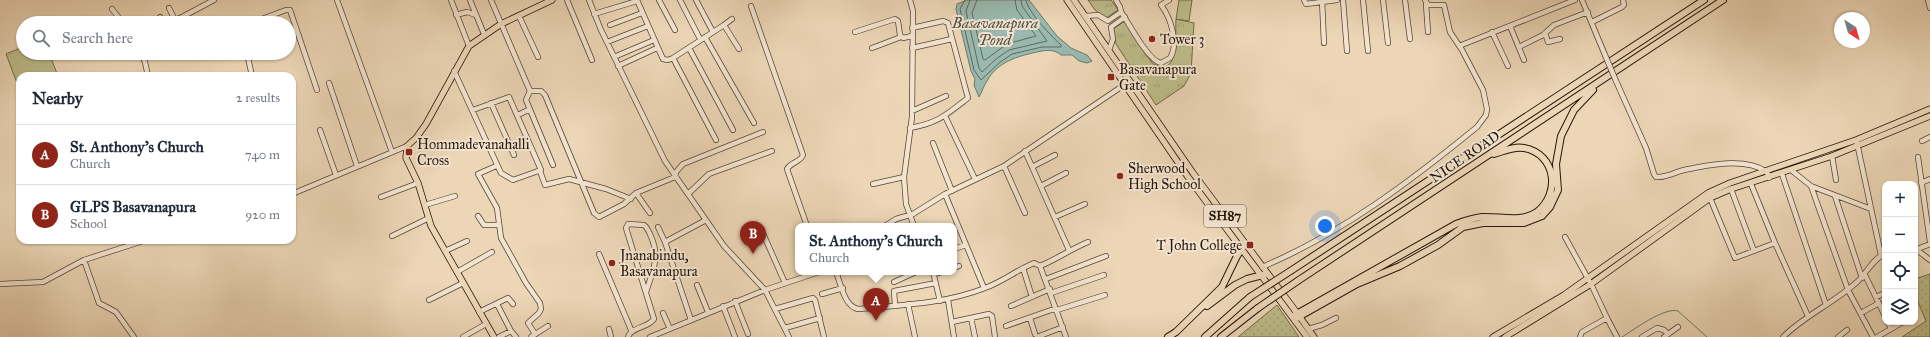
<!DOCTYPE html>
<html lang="en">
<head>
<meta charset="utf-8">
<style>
	body { margin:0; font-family:"IM FELL Great Primer",serif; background:#f2f2f3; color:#1f2937 }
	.controls { position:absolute; right:12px; bottom:12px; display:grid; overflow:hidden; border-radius:8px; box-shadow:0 1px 3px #0004 }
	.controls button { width:36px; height:36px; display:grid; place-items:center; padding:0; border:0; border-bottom:1px solid #e0e1e3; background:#fff; color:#1f2937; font:20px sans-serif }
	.compass { position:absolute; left:1834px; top:12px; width:36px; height:36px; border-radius:50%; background:#fff; box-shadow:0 1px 3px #0004; rotate:143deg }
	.you { position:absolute; left:1325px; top:226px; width:14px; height:14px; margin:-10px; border:3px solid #fff; border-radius:50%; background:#1a73e8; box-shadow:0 0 0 6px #1a73e833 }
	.badge { display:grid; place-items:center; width:26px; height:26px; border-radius:50%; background:#8f2418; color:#fff; font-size:13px; font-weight:700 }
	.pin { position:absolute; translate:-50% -33px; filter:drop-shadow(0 1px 2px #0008) }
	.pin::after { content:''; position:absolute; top:21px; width:14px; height:12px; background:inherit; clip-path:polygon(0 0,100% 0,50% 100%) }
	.popup { position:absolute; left:795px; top:223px; width:162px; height:52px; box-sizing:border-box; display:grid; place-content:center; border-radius:8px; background:#fff; filter:drop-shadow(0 1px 3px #0005); font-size:13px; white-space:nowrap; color:#747a83 }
	.popup b { font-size:15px; color:#1f2937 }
	.popup::after { content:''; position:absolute; left:50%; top:100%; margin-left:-8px; border:8px solid transparent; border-top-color:#fff }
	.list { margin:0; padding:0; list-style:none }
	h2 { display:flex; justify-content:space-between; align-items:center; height:52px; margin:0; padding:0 16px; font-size:17px }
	h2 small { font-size:13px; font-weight:400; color:#747a83 }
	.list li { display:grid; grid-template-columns:26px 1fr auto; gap:12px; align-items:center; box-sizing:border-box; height:60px; padding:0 16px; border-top:1px solid #e0e1e3 }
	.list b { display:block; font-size:15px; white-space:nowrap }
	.list p { margin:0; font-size:13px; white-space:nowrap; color:#747a83 }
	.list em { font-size:13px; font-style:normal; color:#747a83 }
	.icon { flex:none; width:22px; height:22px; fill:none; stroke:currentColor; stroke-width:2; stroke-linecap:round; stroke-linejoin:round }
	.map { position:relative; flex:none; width:1930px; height:337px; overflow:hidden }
	.search { position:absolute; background:#fff; box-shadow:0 1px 3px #0004; left:16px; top:16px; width:280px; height:44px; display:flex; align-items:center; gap:10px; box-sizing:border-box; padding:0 14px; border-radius:22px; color:#747a83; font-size:15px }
	.panel { position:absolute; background:#fff; box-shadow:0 1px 3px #0004; left:16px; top:72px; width:280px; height:172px; border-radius:12px }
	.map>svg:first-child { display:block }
	.grass { fill:url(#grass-dots); stroke:#71694a }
	.park { fill:url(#park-tufts); stroke:#71694a }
	.pitch { fill:#bdbc8a; stroke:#71694a }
	.water { fill:#99b9af; stroke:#6b786d }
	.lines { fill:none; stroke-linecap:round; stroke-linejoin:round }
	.shore { stroke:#5f685d; stroke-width:1 }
	.stream { stroke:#6b786d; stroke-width:1 }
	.minor-casing { stroke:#574636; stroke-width:6 }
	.major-casing { stroke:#25160b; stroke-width:7 }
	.highway-casing { stroke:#25160b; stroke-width:8 }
	.minor { stroke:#f3e4d0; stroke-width:4.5 }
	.major { stroke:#ecd6b6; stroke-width:5.5 }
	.highway { stroke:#ecd6b6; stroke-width:6 }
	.minor-bridge-casing { stroke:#574636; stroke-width:6; stroke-linecap:butt }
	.highway-bridge-casing { stroke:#25160b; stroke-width:8; stroke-linecap:butt }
	.minor-bridge { stroke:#f3e4d0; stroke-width:4.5 }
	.highway-bridge { stroke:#ecd6b6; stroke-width:6 }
	.poi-dot { fill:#8f2418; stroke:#f3e4d0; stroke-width:1.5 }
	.labels { text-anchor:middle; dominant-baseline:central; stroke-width:4; stroke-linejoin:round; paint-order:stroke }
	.shield { fill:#f3e4d0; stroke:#635446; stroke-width:1 }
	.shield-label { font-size:13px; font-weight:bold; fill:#25160b }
	.poi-label { font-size:14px; fill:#25160b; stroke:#f3e4d0; text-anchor:start }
	.street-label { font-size:14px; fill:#25160b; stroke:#f3e4d0 }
	.water-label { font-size:15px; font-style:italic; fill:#4e4f44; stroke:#f3e4d0 }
</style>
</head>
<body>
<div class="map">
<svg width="1930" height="337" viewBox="0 0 1930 337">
	<defs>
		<pattern id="grass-dots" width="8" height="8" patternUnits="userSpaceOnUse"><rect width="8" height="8" fill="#bdbc8a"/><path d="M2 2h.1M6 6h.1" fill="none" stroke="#a2a176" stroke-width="1.8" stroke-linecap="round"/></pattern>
		<pattern id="park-tufts" width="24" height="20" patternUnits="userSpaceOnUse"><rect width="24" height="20" fill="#bdbc8a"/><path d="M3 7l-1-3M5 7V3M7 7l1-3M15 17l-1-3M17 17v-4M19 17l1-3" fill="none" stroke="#a2a176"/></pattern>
	</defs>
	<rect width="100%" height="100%" fill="#ecd6b6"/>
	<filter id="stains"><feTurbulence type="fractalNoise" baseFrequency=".005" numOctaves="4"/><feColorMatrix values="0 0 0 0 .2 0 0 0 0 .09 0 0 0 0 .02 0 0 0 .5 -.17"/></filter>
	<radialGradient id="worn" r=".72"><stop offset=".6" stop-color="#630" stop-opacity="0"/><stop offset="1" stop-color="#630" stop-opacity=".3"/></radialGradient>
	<path class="grass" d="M1930 274V337H1902L1926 321 1915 295V279Z
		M1277 305 1299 337H1238Z"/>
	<path class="park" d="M1088 0H1111L1118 10 1106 18 1095 10Z
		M1176 19 1194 23 1191 73 1184 86 1156 105 1116 44 1113 29 1125 21 1152 63C1180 81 1175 33 1176 19Z"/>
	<path class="pitch" d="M1179 0H1192L1189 21 1176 19Z
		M23 47V53H49L58 76H20V91L6 54Z"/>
	<path class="water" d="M967 0H1029L1057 36 1071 48 1087 55 1092 61 1087 63 1079 61 1072 55H1061C1055 49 1045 50 1037 52 1018 56 997 62 987 81 984 85 982 92 979 97L974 85 975 79 971 71 956 9 957 4Z"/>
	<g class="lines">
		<path class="shore" d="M965 0 960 9 974 70 981 80 999 63 1012 54 1042 47H1061V45C1052 37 1027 11 1026 0
			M970 0 966 11 979 68 982 72 996 59 1009 50 1047 41 1022 6 1021 0
			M977 0 972 13 983 59 985 60 1007 44 1036 36 1017 10 1015 0"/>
		<path class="stream" d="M1622 337C1635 329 1664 307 1678 311L1707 337"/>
		<defs>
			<path id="minor" d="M337 0 392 152
				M451 0 469 46
				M470 0 484 34
				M491 0 530 91
				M567 0 592 60
				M589 0 601 30 665 161 724 246 765 290 789 337
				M637 0 663 59 668 60 673 58 724 25 739 49
				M659 0 675 30
				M680 0 699 37
				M696 0 713 32
				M910 0 913 11 912 117 904 177 906 204 914 226
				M1116 0 1120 7 1121 12C1129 23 1148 61 1161 63L1170 58C1179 44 1171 18 1161 5L1169 0
				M1304 0 1306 4 1337 0
				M1322 0 1324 43
				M1343 0 1347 51
				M1363 0 1368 51
				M1383 0 1388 43
				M1405 0 1410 39
				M1582 0 1605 55
				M1928 0 1930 8
				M1426 4 1428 32
				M751 6 803 155C801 162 791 162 787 169L807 226
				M169 8 175 20 182 17
				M112 9 123 23
				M594 14 637 1
				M456 15 467 12 476 15
				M519 16 538 57
				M1086 16 1098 15 1108 21 1121 12
				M160 17 164 23
				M1592 22 1622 7 1624 5 1623 0
				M183 23 182 17 214 0
				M251 23 286 10H290L317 90
				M610 25 642 13
				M724 25 732 19
				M1510 26 1524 60
				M855 32 895 19 898 21 900 35 903 38 912 36
				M1492 32 1508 66
				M1545 33 1548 42 1560 39
				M705 37 754 123
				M607 42 648 26
				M1459 46 1575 0
				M1519 47 1543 35 1554 25 1588 12
				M689 48 733 130
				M872 48 901 37
				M912 48 952 39
				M1109 50 1113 39 1111 27 1125 17
				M140 53 145 62 148 76
				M247 53 252 76
				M614 57 654 40
				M673 58 716 140
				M618 66 657 48
				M454 71 501 173 513 180 541 170 509 97 473 110
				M1616 81 1646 148 1654 174 1656 177C1666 178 1675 172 1684 170 1707 165 1745 157 1767 172L1769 178
				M329 83 357 166
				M530 91H541L545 95 594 213 599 217 624 204 636 193 675 177 676 172 683 164 763 132
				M530 91 526 100 553 165
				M491 103 514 155
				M912 111 946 96
				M518 115 530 109
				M945 116 975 179
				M910 128C938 123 946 115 968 98L948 23 943 21 912 28
				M320 130 336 175
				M1922 141 1930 137
				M933 143 952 191
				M1857 143 1881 255
				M1025 151 1069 250
				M1832 156 1836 180
				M1918 157 1930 242
				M496 166 478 174 497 208 501 238 526 283 540 303 541 309 539 313 528 323 535 334
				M1004 166 1025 213
				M1032 167 1055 155
				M1791 170 1811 186 1871 209
				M540 171 545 185 569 179 606 189 631 199
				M1782 174 1826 305
				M1921 183 1930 179
				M873 184 904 177
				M1751 184 1775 243 1808 316
				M1041 186 1066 173
				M1811 186 1848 290 1873 337
				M1731 189 1754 251
				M636 193 650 213
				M292 194 407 146
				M688 194 709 174 772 151
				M1835 196 1862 278
				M381 197 418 183
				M1710 198 1735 258 1775 243
				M425 205 455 196
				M478 216 484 225H499
				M1055 217 1085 204
				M885 226 896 219 913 214 945 194
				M658 227 665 242
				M761 229 785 283
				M392 236 429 218
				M1565 237 1591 284 1607 318
				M954 249 966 245
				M1915 250 1930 244
				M1917 250 1930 260
				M445 251 467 241
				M599 254 632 332
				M84 260 99 303 116 312 134 337
				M1040 266C1057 259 1071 249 1088 242
				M1262 267C1341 234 1411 181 1477 127L1486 115 1487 109 1483 90 1462 50 1450 32 1444 5H1428L1425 0
				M954 268 959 266
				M1023 268 1032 297
				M457 272 492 252
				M836 272C841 284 844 306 858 309 901 305 944 304 985 288 1002 282 1017 270 1034 263L1040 266 1066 337
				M870 272 872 274 878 272
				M933 272 940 301
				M934 274 941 272
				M1865 275 1885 316
				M1046 279 1106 256
				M894 282 916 272
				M0 284 43 282 84 260 146 240
				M697 285 708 312
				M984 288 945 194 1004 166 1127 83
				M1051 293 1104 275
				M822 294 843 288
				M1876 297 1885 293
				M429 300 463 283
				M948 300 954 337
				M735 301 748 334
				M497 304 511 331 499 337
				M908 304 915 337
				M895 305 894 291 936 283
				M723 306 735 337
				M1011 306 1050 289
				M775 309 813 298 815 300 824 337
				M479 312 508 298 513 304
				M663 313 670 329
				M1861 313 1879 303
				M971 318 975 337
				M1030 318 1035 334
				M691 320 665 242 706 220
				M952 322 989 314 992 316 995 337
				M1888 322 1891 329
				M1006 326 1051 310H1057L1105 295
				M785 328 820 318
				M609 329 611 337
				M1308 329 1322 325 1336 318
				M511 331 516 337
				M463 337 486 324
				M531 337 548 326
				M628 337C631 327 648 328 654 319L626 228 628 224 644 225C648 228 650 234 652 239 660 258 652 273 646 292
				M650 337 765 290 819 272
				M1037 337 1063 327
				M1580 337 1582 332 1607 318 1617 337
				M1642 337 1657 328 1664 330 1668 334
				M1664 337 1678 327
				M1783 337C1805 315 1834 303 1857 282 1866 274 1874 257 1885 254
				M1838 337 1847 330
				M1877 337 1903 322"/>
			<path id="major" d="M1067 0 1188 177 1307 337
				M1074 0 1193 173 1297 313 1314 337
				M494 337 431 226 418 183 406 158 407 146 416 138 426 124 469 46 501 24 552 0
				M1493 337 1564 295 1708 193 1730 183 1856 140 1930 109
				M1505 337 1591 284 1710 198 1731 189 1832 156 1930 116"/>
			<path id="highway" d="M1292 270 1704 0
				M1299 280 1723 0
				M1207 306 1235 285 1247 279 1267 274
				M1293 316 1456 224C1464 221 1473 218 1482 217 1500 216 1521 223 1537 212 1561 193 1556 154 1524 148 1514 146 1504 151 1494 154
				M1295 319 1357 284 1400 266 1438 245 1463 227 1483 223H1524L1542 216 1550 207 1558 190 1556 164 1561 136 1574 110 1593 90
				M1168 337 1176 332 1222 287 1237 256 1245 244
				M1205 337 1250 297
				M1221 337 1258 308"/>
		</defs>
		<use href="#minor" class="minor-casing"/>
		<use href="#major" class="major-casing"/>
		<use href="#highway" class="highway-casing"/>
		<use href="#minor" class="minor"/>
		<use href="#major" class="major"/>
		<use href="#highway" class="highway"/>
		<defs>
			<path id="minor-bridge" d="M1605 55 1616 81"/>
			<path id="highway-bridge" d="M1250 297 1292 270
				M1258 308 1299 280"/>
		</defs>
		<use href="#minor-bridge" class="minor-bridge-casing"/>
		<use href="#highway-bridge" class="highway-bridge-casing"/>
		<use href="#minor-bridge" class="minor-bridge"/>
		<use href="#highway-bridge" class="highway-bridge"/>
	</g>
	<g class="poi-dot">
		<circle cx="1152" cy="39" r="4"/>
		<rect x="1107" y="73" width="8" height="8" rx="2"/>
		<rect x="405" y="148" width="8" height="8" rx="2"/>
		<circle cx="1120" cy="176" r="4"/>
		<rect x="1246" y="241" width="8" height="8" rx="2"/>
		<circle cx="612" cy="263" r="4"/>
	</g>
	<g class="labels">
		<rect class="shield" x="1204" y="205" width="42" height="22" rx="3"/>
		<g class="shield-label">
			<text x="1225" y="216">SH87</text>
		</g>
		<g class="poi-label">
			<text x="1160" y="39">Tower 3</text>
			<text x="1119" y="69">Basavanapura<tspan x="1119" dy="16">Gate</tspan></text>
			<text x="417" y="144">Hommadevanahalli<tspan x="417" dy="16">Cross</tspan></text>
			<text x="1128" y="168">Sherwood<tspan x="1128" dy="16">High School</tspan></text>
			<text x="1242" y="245" text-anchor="end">T John College</text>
			<text x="620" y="255">Jnanabindu,<tspan x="620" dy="16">Basavanapura</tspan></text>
		</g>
		<g class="street-label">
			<text transform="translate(1465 157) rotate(-34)">NICE ROAD</text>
		</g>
		<g class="water-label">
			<text x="995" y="23">Basavanapura<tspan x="995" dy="17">Pond</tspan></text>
		</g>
	</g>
	<rect width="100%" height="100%" filter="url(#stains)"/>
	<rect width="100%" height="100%" fill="url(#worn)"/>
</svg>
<div class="controls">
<button>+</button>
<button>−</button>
<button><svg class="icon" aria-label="locate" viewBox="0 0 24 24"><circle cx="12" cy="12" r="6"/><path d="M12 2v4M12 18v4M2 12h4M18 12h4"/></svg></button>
<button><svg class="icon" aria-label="layers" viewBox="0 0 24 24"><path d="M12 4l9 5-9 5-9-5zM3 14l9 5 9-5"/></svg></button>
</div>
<svg class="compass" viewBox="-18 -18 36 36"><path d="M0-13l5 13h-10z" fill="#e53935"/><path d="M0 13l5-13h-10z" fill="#747a83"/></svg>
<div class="you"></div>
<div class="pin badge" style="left:876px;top:321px">A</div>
<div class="popup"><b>St. Anthony's Church</b>Church</div>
<div class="pin badge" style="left:753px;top:254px">B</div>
<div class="search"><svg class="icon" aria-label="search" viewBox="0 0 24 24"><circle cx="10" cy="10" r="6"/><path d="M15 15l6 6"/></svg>Search here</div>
<section class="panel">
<h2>Nearby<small>2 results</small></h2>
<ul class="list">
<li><span class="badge">A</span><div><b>St. Anthony's Church</b><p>Church</p></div><em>740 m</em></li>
<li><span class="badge">B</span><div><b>GLPS Basavanapura</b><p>School</p></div><em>920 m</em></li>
</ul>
</section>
</div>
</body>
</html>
